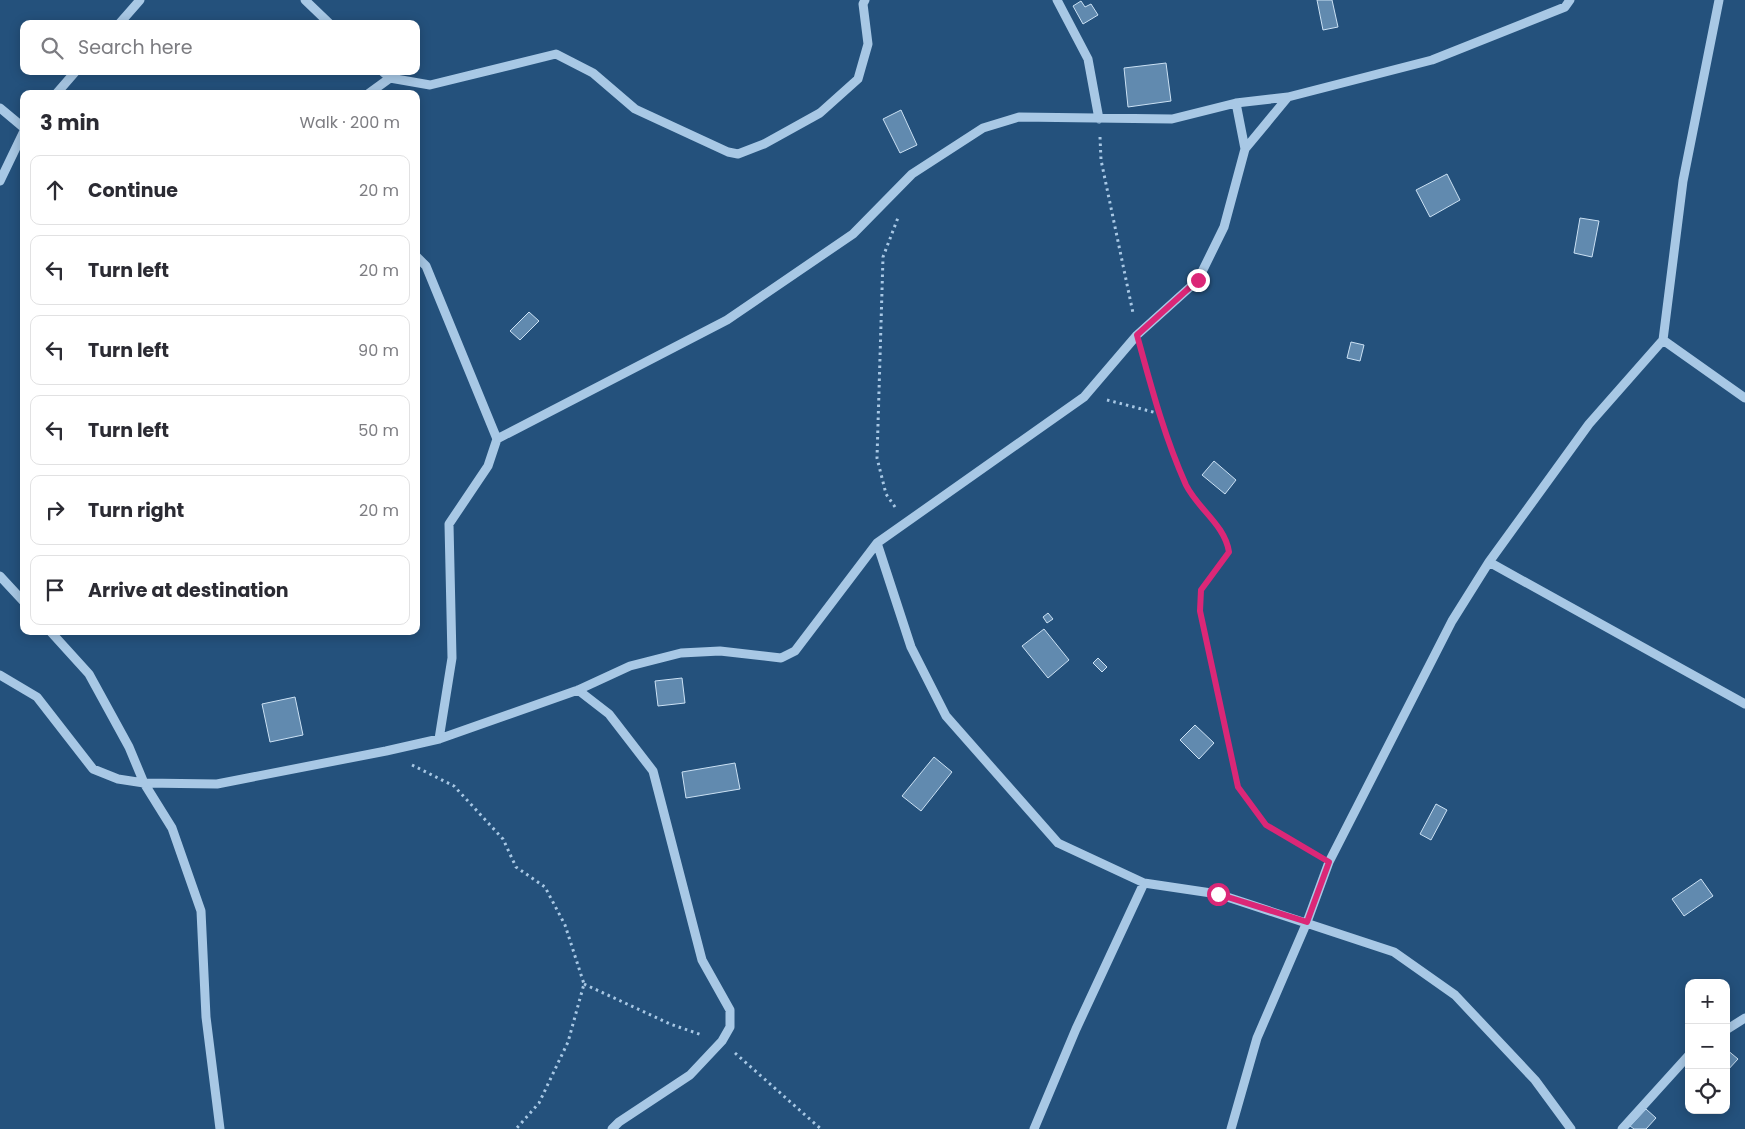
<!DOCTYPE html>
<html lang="en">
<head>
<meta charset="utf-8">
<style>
	body { margin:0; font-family:Poppins,sans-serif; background:#f7f7f7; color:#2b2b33 }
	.controls { position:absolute; right:15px; bottom:15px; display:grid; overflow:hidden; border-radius:10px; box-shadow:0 2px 12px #0003 }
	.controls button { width:45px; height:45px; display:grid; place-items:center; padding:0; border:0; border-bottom:1px solid #e1e1e2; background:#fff; color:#2b2b33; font:25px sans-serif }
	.stop { position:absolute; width:15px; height:15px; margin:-11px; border:4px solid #db2777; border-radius:50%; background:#fff }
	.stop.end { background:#db2777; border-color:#fff; box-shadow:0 1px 5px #0008 }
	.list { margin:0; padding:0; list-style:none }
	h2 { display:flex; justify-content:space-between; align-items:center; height:65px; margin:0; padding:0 20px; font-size:21px }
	h2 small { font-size:16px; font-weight:400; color:#7c7c81 }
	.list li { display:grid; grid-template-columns:32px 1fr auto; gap:15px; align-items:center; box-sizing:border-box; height:70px; margin:0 10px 10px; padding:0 10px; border:1px solid #e1e1e2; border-radius:10px }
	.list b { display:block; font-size:19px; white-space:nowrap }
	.list em { font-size:16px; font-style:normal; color:#7c7c81 }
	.icon { flex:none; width:28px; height:28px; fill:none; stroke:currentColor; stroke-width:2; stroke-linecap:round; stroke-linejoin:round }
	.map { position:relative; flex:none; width:1745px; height:1129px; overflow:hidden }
	.search { position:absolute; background:#fff; box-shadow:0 2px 12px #0003; left:20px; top:20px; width:400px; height:55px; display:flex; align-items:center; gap:12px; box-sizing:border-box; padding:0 18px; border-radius:10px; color:#7c7c81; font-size:19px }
	.panel { position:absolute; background:#fff; box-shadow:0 2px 12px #0003; left:20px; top:90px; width:400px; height:545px; border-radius:10px }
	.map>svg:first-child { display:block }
	.building { fill:#618aaf; stroke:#cbe1f4 }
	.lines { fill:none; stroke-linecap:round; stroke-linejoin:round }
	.path { stroke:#a8c8e5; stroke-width:3; stroke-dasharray:2.5 4; stroke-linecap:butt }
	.minor { stroke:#a8c8e5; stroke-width:9 }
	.route { stroke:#db2777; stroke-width:6 }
</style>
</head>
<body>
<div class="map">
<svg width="1745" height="1129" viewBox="0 0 1745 1129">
	<rect width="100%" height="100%" fill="#24517c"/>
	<path class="building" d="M1317 0H1332L1338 27 1323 30Z
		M1081 1 1085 7 1091 4 1098 15 1083 24 1073 6Z
		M1166 63 1171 101 1128 107 1124 68Z
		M901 110 917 145 900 153 883 119Z
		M1447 174 1460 200 1430 217 1416 190Z
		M1580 218 1599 221 1592 257 1574 253Z
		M529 312 539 321 520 340 510 331Z
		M1351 342 1364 345 1360 361 1347 358Z
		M1214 461 1236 480 1225 494 1202 475Z
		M1048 613 1053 619 1047 623 1043 617Z
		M1044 629 1069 660 1048 678 1022 646Z
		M1098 658 1107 667 1102 672 1093 663Z
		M682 678 685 703 658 706 655 681Z
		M295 697 303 735 270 742 262 704Z
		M1195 725 1214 743 1199 759 1180 740Z
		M934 757 952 772 921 811 902 796Z
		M735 763 740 789 686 798 682 772Z
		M1436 804 1447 810 1431 840 1420 834Z
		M1701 879 1713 896 1684 916 1672 899Z
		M1726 1049 1738 1059 1726 1072Z
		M1646 1109 1656 1118 1646 1129H1634L1630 1126Z"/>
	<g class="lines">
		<path class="path" d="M1100 137 1101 160 1133 313
			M1143 358C1155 401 1168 444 1186 485 1198 509 1225 525 1229 552L1201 590 1200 611 1238 787 1266 825 1314 853
			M1107 400 1157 413
			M895 507 886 494 877 458 883 257 899 215
			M412 765 454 786 503 839 516 867 545 887 565 925 584 984 568 1042 539 1103 516 1129
			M584 984 670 1024 702 1035
			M735 1053 821 1129"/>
		<path class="minor" d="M305 0 330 24
			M1057 0 1088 59 1099 119
			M119 24 140 0
			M382 71 390 78 430 85 556 54 593 73 635 109 728 152 738 154 764 144 820 113 858 79 868 44 863 4 865 0
			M56 94 76 71
			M368 94 390 78
			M1236 103 1245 149
			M0 108 24 128
			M0 181 24 131
			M416 256 426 266 497 439 488 466 449 524 452 658 439 739
			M1663 340 1745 398
			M497 439 727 320 853 234 912 174 983 128 1019 117 1172 119 1236 103 1288 97
			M877 543 911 647 946 716 1058 843 1144 883 1218 894 1394 952 1455 995 1535 1080 1571 1129
			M1489 562 1745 704
			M0 576 24 602
			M50 631 89 674 129 747 144 783 172 828 201 911 206 1017 220 1129
			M0 675 37 697 93 769 118 779 144 783 217 784 386 751 439 739 578 690 630 666 681 653 720 651 781 658 795 651 877 543 1084 397 1137 335 1198 280 1224 227 1245 149 1288 97 1432 60 1565 7 1570 0
			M578 690 609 714 653 771 702 960 730 1010V1027L722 1041 690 1075 619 1122 612 1129
			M1726 1030 1745 1018
			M1034 1129 1076 1029 1144 883
			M1231 1129 1257 1038 1307 922 1329 862 1452 621 1489 562 1589 424 1663 340 1683 181 1719 0
			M1622 1129 1689 1055"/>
	</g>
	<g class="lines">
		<path class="route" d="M1198 280 1137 335C1151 386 1164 436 1186 485 1198 509 1225 525 1229 552L1201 590 1200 611 1238 787 1266 825 1329 862 1307 922 1218 894"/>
	</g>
</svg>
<div class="controls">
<button>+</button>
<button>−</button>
<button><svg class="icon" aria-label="locate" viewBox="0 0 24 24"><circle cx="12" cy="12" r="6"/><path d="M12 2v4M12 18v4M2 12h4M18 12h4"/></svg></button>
</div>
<div class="stop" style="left:1218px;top:894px"></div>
<div class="stop end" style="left:1198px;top:280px"></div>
<div class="search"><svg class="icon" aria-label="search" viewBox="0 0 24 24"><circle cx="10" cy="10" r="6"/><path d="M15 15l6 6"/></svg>Search here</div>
<section class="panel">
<h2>3 min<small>Walk · 200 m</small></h2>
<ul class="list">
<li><svg class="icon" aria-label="ahead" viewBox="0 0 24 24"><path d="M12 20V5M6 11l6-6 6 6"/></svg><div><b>Continue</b></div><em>20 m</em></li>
<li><svg class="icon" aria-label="left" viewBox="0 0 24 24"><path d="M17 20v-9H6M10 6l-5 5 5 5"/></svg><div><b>Turn left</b></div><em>20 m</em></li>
<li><svg class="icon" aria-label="left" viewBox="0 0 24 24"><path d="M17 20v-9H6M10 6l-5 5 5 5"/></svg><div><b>Turn left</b></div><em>90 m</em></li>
<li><svg class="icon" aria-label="left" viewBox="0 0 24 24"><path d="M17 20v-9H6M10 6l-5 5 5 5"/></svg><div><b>Turn left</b></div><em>50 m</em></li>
<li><svg class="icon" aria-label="right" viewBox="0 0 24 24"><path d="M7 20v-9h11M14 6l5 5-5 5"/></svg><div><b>Turn right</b></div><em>20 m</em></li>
<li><svg class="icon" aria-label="arrive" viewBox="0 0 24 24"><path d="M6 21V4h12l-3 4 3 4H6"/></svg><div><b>Arrive at destination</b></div></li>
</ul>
</section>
</div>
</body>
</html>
